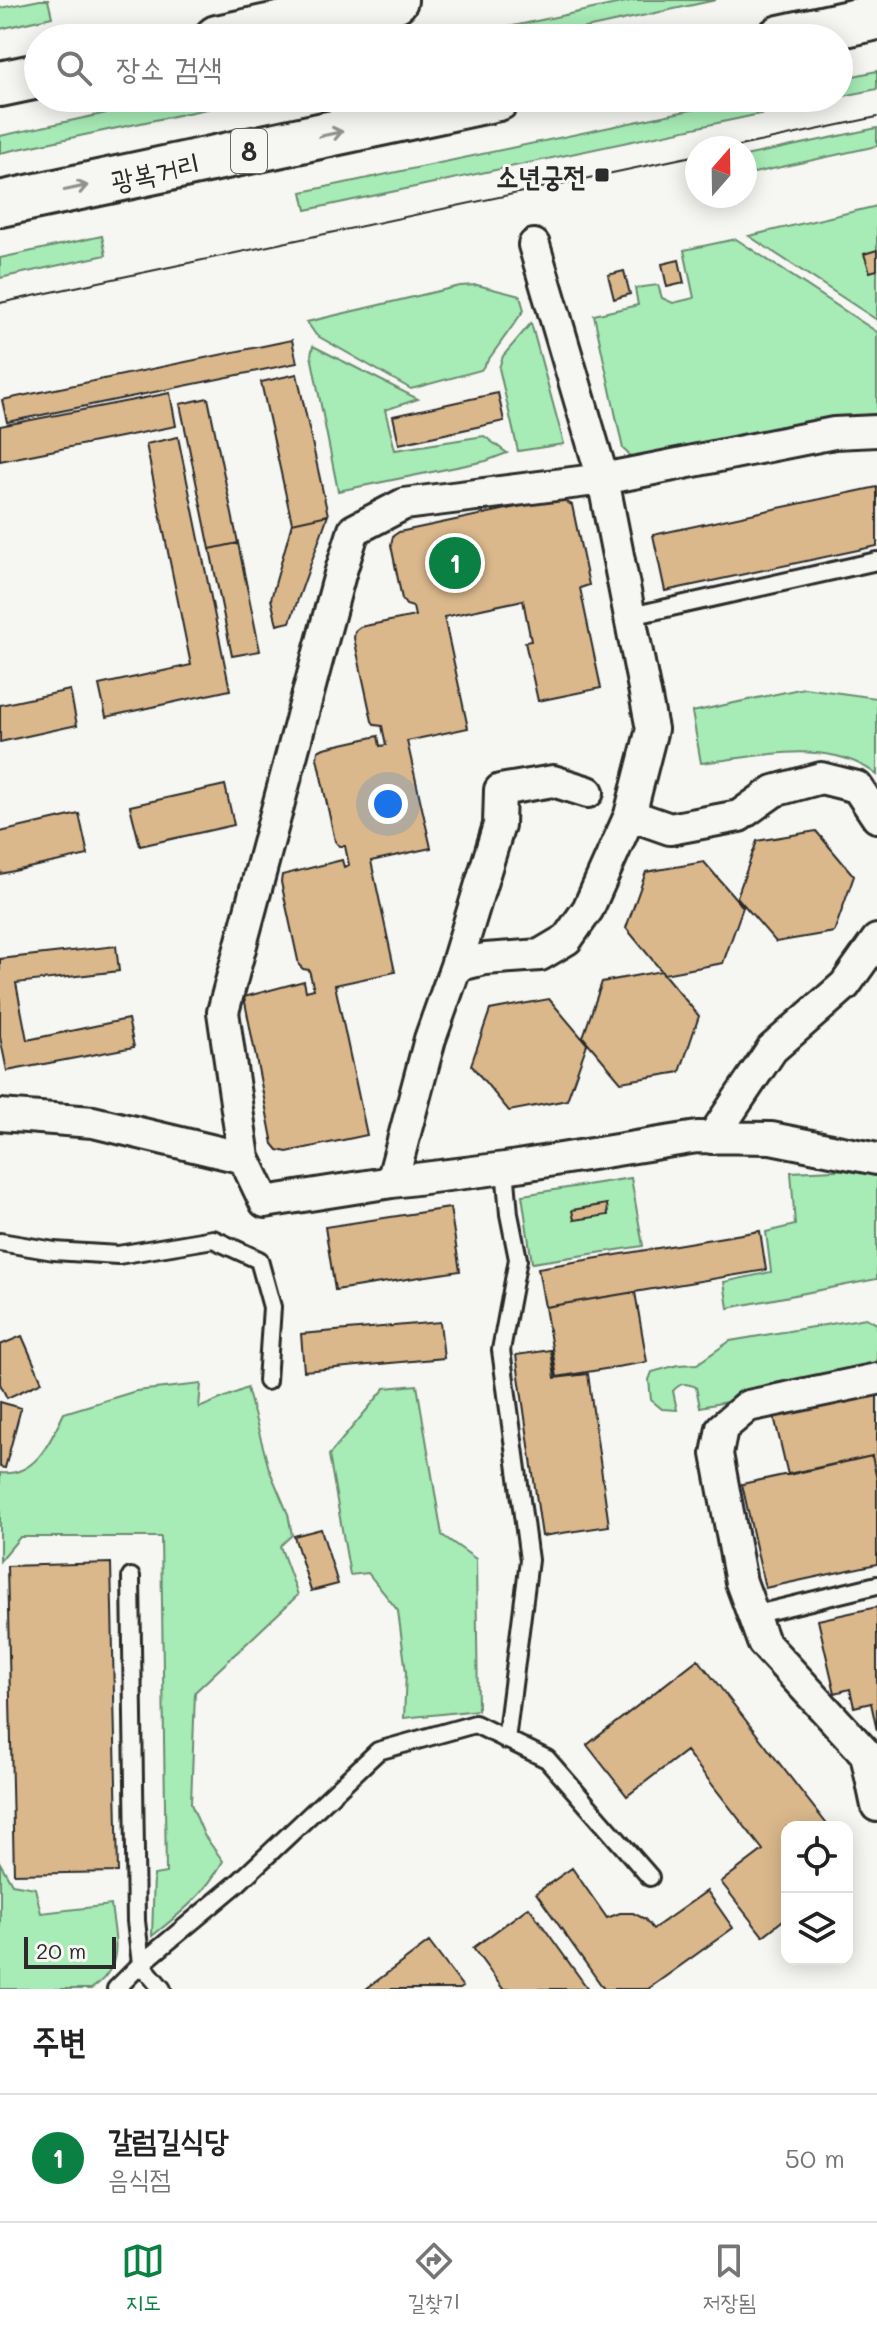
<!DOCTYPE html>
<html lang="ko">
<head>
<meta charset="utf-8">
<style>
	body { margin:0; font-family:Mali,"Poor Story",sans-serif; background:#f2f2f2; color:#222 }
	.controls { position:absolute; right:24px; bottom:24px; display:grid; overflow:hidden; border-radius:16px; box-shadow:0 4px 20px #0003 }
	.controls button { width:72px; height:72px; display:grid; place-items:center; padding:0; border:0; border-bottom:2px solid #e0e0e0; background:#fff; color:#222; font:40px sans-serif }
	.compass { position:absolute; left:685px; top:136px; width:72px; height:72px; border-radius:50%; background:#fff; box-shadow:0 4px 20px #0003; rotate:20deg }
	.scale { position:absolute; left:24px; bottom:20px; width:92px; box-sizing:border-box; padding-left:8px; border:4px solid #2b2b2b; border-top:0; font-size:22px; line-height:28px; white-space:nowrap; color:#2b2b2b; -webkit-text-stroke:6px #f6f6f2; paint-order:stroke }
	.you { position:absolute; left:388px; top:804px; width:28px; height:28px; margin:-20px; border:6px solid #fff; border-radius:50%; background:#1a73e8; box-shadow:0 0 0 12px #1a73e833 }
	.badge { display:grid; place-items:center; width:52px; height:52px; border-radius:50%; background:#0b8043; color:#fff; font-size:26px; font-weight:700 }
	.pin { position:absolute; translate:-50% -50%; border:4px solid #fff; box-shadow:0 2px 8px #0006 }
	.list { margin:0; padding:0; list-style:none }
	h2 { display:flex; justify-content:space-between; align-items:center; height:104px; margin:0; padding:0 32px; font-size:34px }
	h2 small { font-size:26px; font-weight:400; color:#767676 }
	.list li { display:grid; grid-template-columns:52px 1fr auto; gap:24px; align-items:center; box-sizing:border-box; height:128px; padding:0 32px; border-top:2px solid #e0e0e0 }
	.list b { display:block; font-size:30px; white-space:nowrap }
	.list p { margin:0; font-size:26px; white-space:nowrap; color:#767676 }
	.list em { font-size:26px; font-style:normal; color:#767676 }
	.icon { flex:none; width:44px; height:44px; fill:none; stroke:currentColor; stroke-width:2; stroke-linecap:round; stroke-linejoin:round }
	.map { position:relative; flex:none; width:877px; height:1989px; overflow:hidden }
	.search { position:absolute; background:#fff; box-shadow:0 4px 20px #0003; left:24px; right:24px; top:24px; height:88px; display:flex; align-items:center; gap:20px; box-sizing:border-box; padding:0 28px; border-radius:44px; color:#767676; font-size:30px }
	.sheet { height:232px; background:#fff }
	nav { display:flex; justify-content:space-around; align-items:center; box-sizing:border-box; height:112px; border-top:2px solid #e0e0e0; background:#fff; font-size:22px; color:#767676 }
	nav a { display:grid; justify-items:center; gap:4px }
	nav .on { color:#0b8043 }
	.map>svg:first-child { display:block }
	.green { fill:#a7ebb6; stroke:#698b70; stroke-width:2 }
	.building { fill:#dab88c; stroke:#2b2b2b; stroke-width:2 }
	.lines { fill:none; stroke-linecap:round; stroke-linejoin:round }
	.lane-casing { stroke:#2b2b2b; stroke-width:22 }
	.street-casing { stroke:#2b2b2b; stroke-width:36 }
	.highway-casing { stroke:#2b2b2b; stroke-width:50 }
	.lane { stroke:#f6f6f2; stroke-width:16 }
	.street { stroke:#f6f6f2; stroke-width:30 }
	.highway { stroke:#f6f6f2; stroke-width:44 }
	.tram { stroke:#2b2b2b; stroke-width:2 }
	.oneway { stroke:#90908e }
	.poi-dot { fill:#2b2b2b; stroke:#f6f6f2; stroke-width:3 }
	.labels { text-anchor:middle; dominant-baseline:central; stroke-width:6; stroke-linejoin:round; paint-order:stroke }
	.shield { fill:#f6f6f2; stroke:#686867; stroke-width:2 }
	.shield-label { font-size:26px; font-weight:bold; fill:#2b2b2b }
	.street-label { font-size:28px; fill:#2b2b2b; stroke:#f6f6f2 }
	.poi-label { font-size:28px; font-weight:bold; fill:#2b2b2b; stroke:#f6f6f2; text-anchor:end }
</style>
</head>
<body>
<div class="map">
<svg width="877" height="1989" viewBox="0 0 877 1989">
	<rect width="100%" height="100%" fill="#f6f6f2"/>
	<filter id="ink" filterUnits="userSpaceOnUse"><feTurbulence type="fractalNoise" baseFrequency=".0125" numOctaves="2"/><feDisplacementMap in="SourceGraphic" scale="16" xChannelSelector="R" yChannelSelector="G"/><feConvolveMatrix kernelMatrix="1 2 1 2 8 2 1 2 1" color-interpolation-filters="sRGB"/></filter>
	<g filter="url(#ink)">
		<path class="green" d="M40 0H48L52 17 0 29V8Z
			M635 0H716L539 38H457Z
			M877 71V89L839 97V79Z
			M176 98H258L0 153V136Z
			M748 98H836L306 210 302 192Z
			M877 128V146L745 175V156Z
			M877 206V320L749 236Z
			M102 236 106 255 0 278V258Z
			M736 239 877 332V414L835 417 638 463 623 449 594 315 638 305 635 288 658 285 662 298 673 303 694 298 684 250Z
			M477 285 520 296 524 310 481 370 411 389 316 335 307 322 460 286Z
			M531 323 564 444 518 451 499 368 503 356Z
			M313 346 418 399 385 410 395 450 484 436 507 453 486 461 338 491 311 355Z
			M804 688 877 698V775C829 737 758 757 701 763L692 712Z
			M858 1169 877 1174V1279L728 1308 724 1282 771 1272 766 1232 795 1225 791 1172Z
			M631 1178 643 1246 532 1263 522 1195Z
			M866 1318 877 1324V1370L866 1375 700 1407 696 1387C685 1383 681 1382 673 1391L677 1410 662 1409 651 1400 649 1380 652 1372 678 1365 697 1364 730 1341Z
			M201 1384 199 1408 247 1388 269 1469 288 1514 292 1535 280 1546 298 1595 195 1692 191 1804 204 1835 223 1861C206 1893 180 1914 152 1936L154 1875 166 1873 161 1537H20L0 1561V1473C36 1477 51 1440 64 1413L136 1391Z
			M417 1385 442 1535 476 1559 478 1710 404 1718 406 1672 398 1611 368 1573 350 1575 329 1455 385 1388Z
			M0 1863 12 1884 35 1888 41 1913 111 1905C115 1940 125 1966 91 1989H0Z"/>
		<path class="building" d="M877 250V270L870 272 864 254Z
			M679 260 684 283 667 287 662 264Z
			M624 271 630 294 614 299 608 275Z
			M292 340 297 363 7 422 2 400Z
			M297 374 328 515 292 523 261 382Z
			M170 393 176 426 0 461V426Z
			M498 393 504 421 399 444 393 416Z
			M208 398 238 543 210 549 180 404Z
			M178 437 230 690 106 717 99 685 191 665 146 444Z
			M877 487V546L665 591 653 535Z
			M559 498 572 505 589 585 580 588 601 688 538 701 525 642 531 641 523 600 444 617 468 728 407 741 431 848 371 861 395 972 335 985 367 1135 287 1152 278 1150 273 1144 244 997 304 981 306 991 314 989 309 970 303 969 299 965 281 882 282 875 342 860 344 867 349 865 345 846H339L335 841 317 758 318 751 324 748 378 736 380 746 386 745 382 726 375 725 372 721 354 638 355 631 360 627 415 616 413 607 406 605 402 599 391 545 393 536 399 532Z
			M328 515 290 622 277 625 271 599 292 523Z
			M238 543 260 651 232 656 210 549Z
			M70 690 77 725 0 742V705Z
			M225 785 234 825 140 846 130 806Z
			M79 814 88 855 0 874V832Z
			M816 831 854 876 834 932 776 942 737 897 757 841Z
			M704 862 743 907 723 963 664 974 626 928 646 872Z
			M116 946 119 971 16 983 27 1040 128 1019 134 1047 7 1071 0 1037V959Z
			M661 971 699 1016 680 1072 621 1082 583 1037 602 982Z
			M549 999 587 1044 567 1100 509 1111 471 1065 490 1010Z
			M607 1204 608 1215 574 1220 572 1210Z
			M450 1208 460 1271 335 1290 325 1227Z
			M760 1231 766 1270 545 1307 538 1268Z
			M635 1292 647 1362 557 1377 545 1307Z
			M440 1322 444 1358 304 1371 301 1334Z
			M22 1336 42 1382 7 1398 0 1384V1345Z
			M551 1350 555 1378 588 1374 609 1526 542 1536 516 1355Z
			M877 1394V1480L872 1456 788 1475 774 1416Z
			M0 1402 21 1408 5 1468 0 1467Z
			M872 1456 877 1480V1564L765 1588 742 1484Z
			M321 1529 338 1584 311 1591 294 1536Z
			M111 1563 118 1872 14 1874 7 1566Z
			M877 1607V1731L871 1703 854 1707 850 1689 835 1693 818 1620Z
			M698 1659 829 1827H787V1917L763 1936 721 1882 763 1850 686 1751 627 1796 587 1745Z
			M572 1868 607 1918 620 1913H633L645 1919 653 1929 707 1891 733 1928 648 1989H604L536 1893Z
			M529 1907 588 1989H503L473 1948Z
			M429 1942 463 1987 460 1989H366Z"/>
		<g class="lines">
			<defs>
				<path id="lane" d="M631 616 877 561
					M505 1168 509 1214 518 1259 501 1350 529 1560 506 1740
					M0 1242 54 1251 118 1255 213 1239 259 1260 272 1307 267 1381
					M131 1577 136 1921 141 1964 162 1989
					M753 1615 877 1585
					M116 1989 141 1964 239 1882 378 1751 475 1724 547 1759 650 1877"/>
				<path id="street" d="M534 245 603 479 834 433 877 431
					M456 966 499 825 500 790 553 781 588 792
					M0 1115 93 1122 244 1158 265 1202 392 1182 505 1168 697 1137 771 1138 877 1159
					M712 1138 772 1049 845 985 877 940
					M244 1158 223 1012 340 574 354 530 404 504 603 479 652 729 630 815
					M392 1182 430 1039 456 966 485 959 540 955 567 939 588 909 630 815 670 829 739 816 774 791 821 778 857 787 877 817
					M877 1379 748 1406 722 1428 717 1454 741 1582 763 1642 866 1754 877 1806"/>
				<path id="highway" d="M217 38 395 0
					M780 38 877 17
					M0 84 38 76
					M0 204 498 98"/>
			</defs>
			<use href="#lane" class="lane-casing"/>
			<use href="#street" class="street-casing"/>
			<use href="#highway" class="highway-casing"/>
			<use href="#lane" class="lane"/>
			<use href="#street" class="street"/>
			<use href="#highway" class="highway"/>
			<path class="tram" d="M730 148 877 117
				M0 303 697 155"/>
		</g>
		<defs><path id="oneway-shaft" d="M-6 0H5M1.5-3L5.5 0L1.5 3" fill="none" stroke-width="1.6" stroke-linecap="round" stroke-linejoin="round" transform="scale(2)"/></defs>
		<g class="oneway">
			<use href="#oneway-shaft" transform="translate(331 134) rotate(-12)"/>
			<use href="#oneway-shaft" transform="translate(76 188) rotate(-12)"/>
		</g>
	</g>
	<rect class="poi-dot" x="594" y="167" width="16" height="16" rx="4"/>
	<g class="labels">
		<rect class="shield" x="231" y="129" width="36" height="44" rx="6"/>
		<g class="shield-label">
			<text x="249" y="151">8</text>
		</g>
		<g class="street-label">
			<text transform="translate(155 171) rotate(-12)">광복거리</text>
		</g>
		<g class="poi-label">
			<text x="586" y="175">소년궁전</text>
		</g>
	</g>
</svg>
<div class="controls">
<button><svg class="icon" aria-label="locate" viewBox="0 0 24 24"><circle cx="12" cy="12" r="6"/><path d="M12 2v4M12 18v4M2 12h4M18 12h4"/></svg></button>
<button><svg class="icon" aria-label="layers" viewBox="0 0 24 24"><path d="M12 4l9 5-9 5-9-5zM3 14l9 5 9-5"/></svg></button>
</div>
<svg class="compass" viewBox="-18 -18 36 36"><path d="M0-13l5 13h-10z" fill="#e53935"/><path d="M0 13l5-13h-10z" fill="#767676"/></svg>
<div class="scale">20 m</div>
<div class="you"></div>
<div class="pin badge" style="left:455px;top:563px">1</div>
<div class="search"><svg class="icon" aria-label="search" viewBox="0 0 24 24"><circle cx="10" cy="10" r="6"/><path d="M15 15l6 6"/></svg>장소 검색</div>
</div>
<section class="sheet">
<h2>주변<small></small></h2>
<ul class="list">
<li><span class="badge">1</span><div><b>갈럼길식당</b><p>음식점</p></div><em>50 m</em></li>
</ul>
</section>
<nav>
<a class="on"><svg class="icon" aria-label="map" viewBox="0 0 24 24"><path d="M3 6l6-2 6 2 6-2v14l-6 2-6-2-6 2zM9 4v14M15 6v14"/></svg>지도</a>
<a><svg class="icon" aria-label="directions" viewBox="0 0 24 24"><path d="M12 3l9 9-9 9-9-9zM9 14v-3h6M13 9l2 2-2 2"/></svg>길찾기</a>
<a><svg class="icon" aria-label="saved" viewBox="0 0 24 24"><path d="M7 4h10v16l-5-4-5 4z"/></svg>저장됨</a>
</nav>
</body>
</html>
